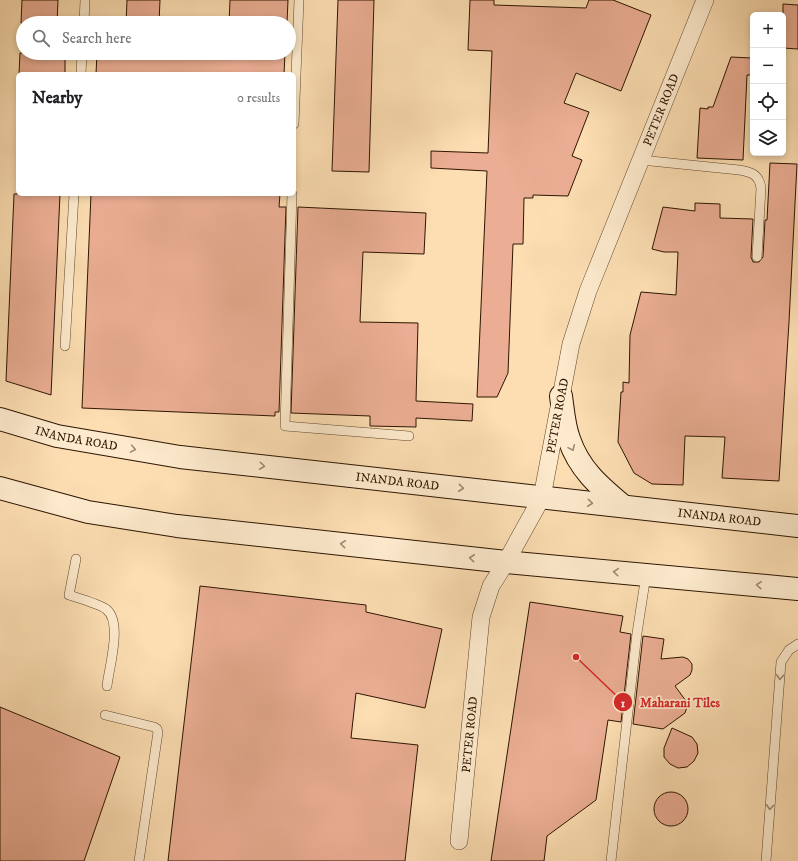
<!DOCTYPE html>
<html lang="en">
<head>
<meta charset="utf-8">
<style>
	body { margin:0; font-family:"IM FELL DW Pica",serif; background:#f6f6f6; color:#202124 }
	.controls { position:absolute; right:12px; top:12px; display:grid; overflow:hidden; border-radius:6px; box-shadow:0 2px 6px #0003 }
	.controls button { width:36px; height:36px; display:grid; place-items:center; padding:0; border:0; border-bottom:1px solid #e0e0e0; background:#fff; color:#202124; font:20px sans-serif }
	.list { margin:0; padding:0; list-style:none }
	h2 { display:flex; justify-content:space-between; align-items:center; height:52px; margin:0; padding:0 16px; font-size:17px }
	h2 small { font-size:13px; font-weight:400; color:#757577 }
	.icon { flex:none; width:22px; height:22px; fill:none; stroke:currentColor; stroke-width:2; stroke-linecap:round; stroke-linejoin:round }
	.map { position:relative; flex:none; width:798px; height:861px; overflow:hidden }
	.search { position:absolute; background:#fff; box-shadow:0 2px 6px #0003; left:16px; top:16px; width:280px; height:44px; display:flex; align-items:center; gap:10px; box-sizing:border-box; padding:0 14px; border-radius:22px; color:#757577; font-size:15px }
	.panel { position:absolute; background:#fff; box-shadow:0 2px 6px #0003; left:16px; top:72px; width:280px; height:124px; border-radius:6px }
	.map>svg:first-child { display:block }
	.building { fill:#ebae94; stroke:#2d1500 }
	.lines { fill:none; stroke-linecap:round; stroke-linejoin:round }
	.service-casing { stroke:#61472c; stroke-width:10 }
	.minor-casing { stroke:#61472c; stroke-width:18 }
	.secondary-casing { stroke:#2d1500; stroke-width:24 }
	.service { stroke:#fdeacd; stroke-width:9 }
	.minor { stroke:#fdeacd; stroke-width:17 }
	.secondary { stroke:#fdeacd; stroke-width:22 }
	.oneway { stroke:#9f8a71 }
	.labels { text-anchor:middle; dominant-baseline:central; stroke-width:3; stroke-linejoin:round; paint-order:stroke }
	.street-label { font-size:12px; fill:#2d1500; stroke:#fdeacd }
	.leader { fill:none; stroke:#d62828; stroke-width:1.5 }
	.callout-dot { fill:#d62828; stroke:#fdeacd; stroke-width:1.5 }
	.mark-label { font-size:12px; text-anchor:middle; font-weight:bold; fill:#fff }
	.callout-label { font-size:13px; text-anchor:middle; font-weight:bold; fill:#d62828; stroke:#fdeacd; stroke-width:3; stroke-linejoin:round; paint-order:stroke }
</style>
</head>
<body>
<div class="map">
<svg width="798" height="861" viewBox="0 0 798 861">
	<rect width="100%" height="100%" fill="#fcdeb2"/>
	<filter id="stains"><feTurbulence type="fractalNoise" baseFrequency=".005" numOctaves="4"/><feColorMatrix values="0 0 0 0 .2 0 0 0 0 .09 0 0 0 0 .02 0 0 0 .5 -.17"/></filter>
	<radialGradient id="worn" r=".72"><stop offset=".6" stop-color="#630" stop-opacity="0"/><stop offset="1" stop-color="#630" stop-opacity=".3"/></radialGradient>
	<path class="building" d="M22 0H58L57 23H21Z
		M127 0H160L159 23H126Z
		M230 0H288L287 23H229Z
		M338 0H374L369 172 332 171Z
		M470 0H494V5L586 8 589 0H613L651 15 621 91 576 73 564 103 589 112 572 156 582 160 568 196 533 195V198H524L523 244H513L508 373 497 397H477L487 171 431 168V151L488 153 492 51 468 50Z
		M783 4 798 5V49L783 48Z
		M20 53H65V74H19Z
		M97 53H285L284 74H96Z
		M731 57 751 58V75H747L743 160 697 158 700 108 708 109V107H713Z
		M770 163 797 164 789 322 779 481 722 478 725 437 685 436 683 485 652 484 634 473 618 442 621 392H623V382L629 383 630 335 641 292 676 295 678 252H664L652 249 663 207 695 211V203L720 204V218L753 219 751 257 753 262H759L763 257 765 220H767Z
		M14 194H60L51 395 6 381Z
		M91 194H280L279 207H286L279 412H275V416L82 408Z
		M298 207 426 213 424 254 363 252 360 322 418 323 416 401 473 404 472 421 416 418V427L370 426V416L291 413Z
		M200 586 366 605V612L442 629 425 708 356 693 351 738 418 745 405 861H168Z
		M530 602 623 616 620 632 631 634 621 722 608 720 596 800 547 836 544 861H491Z
		M643 636 664 639 661 659 683 657 688 659 692 664V670L690 675 675 686 686 701 687 707 685 713 663 729 633 724Z
		M0 707 120 757 84 861H0Z
		M672 728 692 737 697 744 698 753 694 761 687 767 678 768 670 764 664 757V748Z
		M654 809a17 17 0 1 1 34 0a17 17 0 1 1-34 0Z"/>
	<g class="lines">
		<defs>
			<path id="service" d="M84 23 85 0
				M81 74 82 53
				M294 124 299 0
				M641 160 739 170C751 172 759 174 761 188L757 257
				M292 194 285 426 409 436
				M65 346 74 194
				M76 559 69 595C78 598 99 604 106 609 123 622 109 667 107 686
				M105 715 154 727 157 729 158 732 139 861
				M611 861 637 633 646 575
				M766 861 781 662 789 650 798 644"/>
			<g id="minor">
				<path id="s1" d="M459 841 481 617 491 586 506 562 542 497 571 344 588 291 705 0"/>
			</g>
			<g id="secondary">
				<path d="M561 396C563 410 564 426 569 439 579 469 599 486 623 506"/>
				<path id="s2" d="M0 419 57 436 180 457 798 526"/>
				<path d="M0 488 88 512 177 526 506 562 798 589"/>
			</g>
		</defs>
		<use href="#service" class="service-casing"/>
		<use href="#minor" class="minor-casing"/>
		<use href="#secondary" class="secondary-casing"/>
		<use href="#service" class="service"/>
		<use href="#minor" class="minor"/>
		<use href="#secondary" class="secondary"/>
	</g>
	<defs><path id="oneway-chevron" d="M-2-3.5L2.5 0L-2 3.5" fill="none" stroke-width="1.6" stroke-linecap="round" stroke-linejoin="round"/></defs>
	<g class="oneway">
		<use href="#oneway-chevron" transform="translate(572 448) rotate(66)"/>
		<use href="#oneway-chevron" transform="translate(133 449) rotate(10)"/>
		<use href="#oneway-chevron" transform="translate(262 466) rotate(6)"/>
		<use href="#oneway-chevron" transform="translate(461 488) rotate(6)"/>
		<use href="#oneway-chevron" transform="translate(590 503) rotate(6)"/>
		<use href="#oneway-chevron" transform="translate(343 544) rotate(-174)"/>
		<use href="#oneway-chevron" transform="translate(472 558) rotate(-174)"/>
		<use href="#oneway-chevron" transform="translate(616 572) rotate(-175)"/>
		<use href="#oneway-chevron" transform="translate(759 585) rotate(-175)"/>
		<use href="#oneway-chevron" transform="translate(780 677) rotate(94)"/>
		<use href="#oneway-chevron" transform="translate(770 807) rotate(94)"/>
	</g>
	<g class="labels">
		<g class="street-label">
			<text stroke="none"><textPath href="#s1" startOffset="767">PETER ROAD</textPath></text>
			<text stroke="none"><textPath href="#s1" startOffset="443">PETER ROAD</textPath></text>
			<text stroke="none"><textPath href="#s2" startOffset="79">INANDA ROAD</textPath></text>
			<text stroke="none"><textPath href="#s2" startOffset="403">INANDA ROAD</textPath></text>
			<text stroke="none"><textPath href="#s2" startOffset="727">INANDA ROAD</textPath></text>
			<text stroke="none"><textPath href="#s1" startOffset="107">PETER ROAD</textPath></text>
		</g>
	</g>
	<path class="leader" d="M576 657L623 702"/>
	<g class="callout-dot">
		<circle cx="576" cy="657" r="4"/>
		<circle cx="623" cy="702" r="10"/>
	</g>
	<g class="mark-label">
		<text x="623" y="707">1</text>
	</g>
	<g class="callout-label">
		<text x="680" y="707">Maharani Tiles</text>
	</g>
	<rect width="100%" height="100%" filter="url(#stains)"/>
	<rect width="100%" height="100%" fill="url(#worn)"/>
</svg>
<div class="controls">
<button>+</button>
<button>−</button>
<button><svg class="icon" aria-label="locate" viewBox="0 0 24 24"><circle cx="12" cy="12" r="6"/><path d="M12 2v4M12 18v4M2 12h4M18 12h4"/></svg></button>
<button><svg class="icon" aria-label="layers" viewBox="0 0 24 24"><path d="M12 4l9 5-9 5-9-5zM3 14l9 5 9-5"/></svg></button>
</div>
<div class="search"><svg class="icon" aria-label="search" viewBox="0 0 24 24"><circle cx="10" cy="10" r="6"/><path d="M15 15l6 6"/></svg>Search here</div>
<section class="panel">
<h2>Nearby<small>0 results</small></h2>
<ul class="list">
</ul>
</section>
</div>
</body>
</html>
